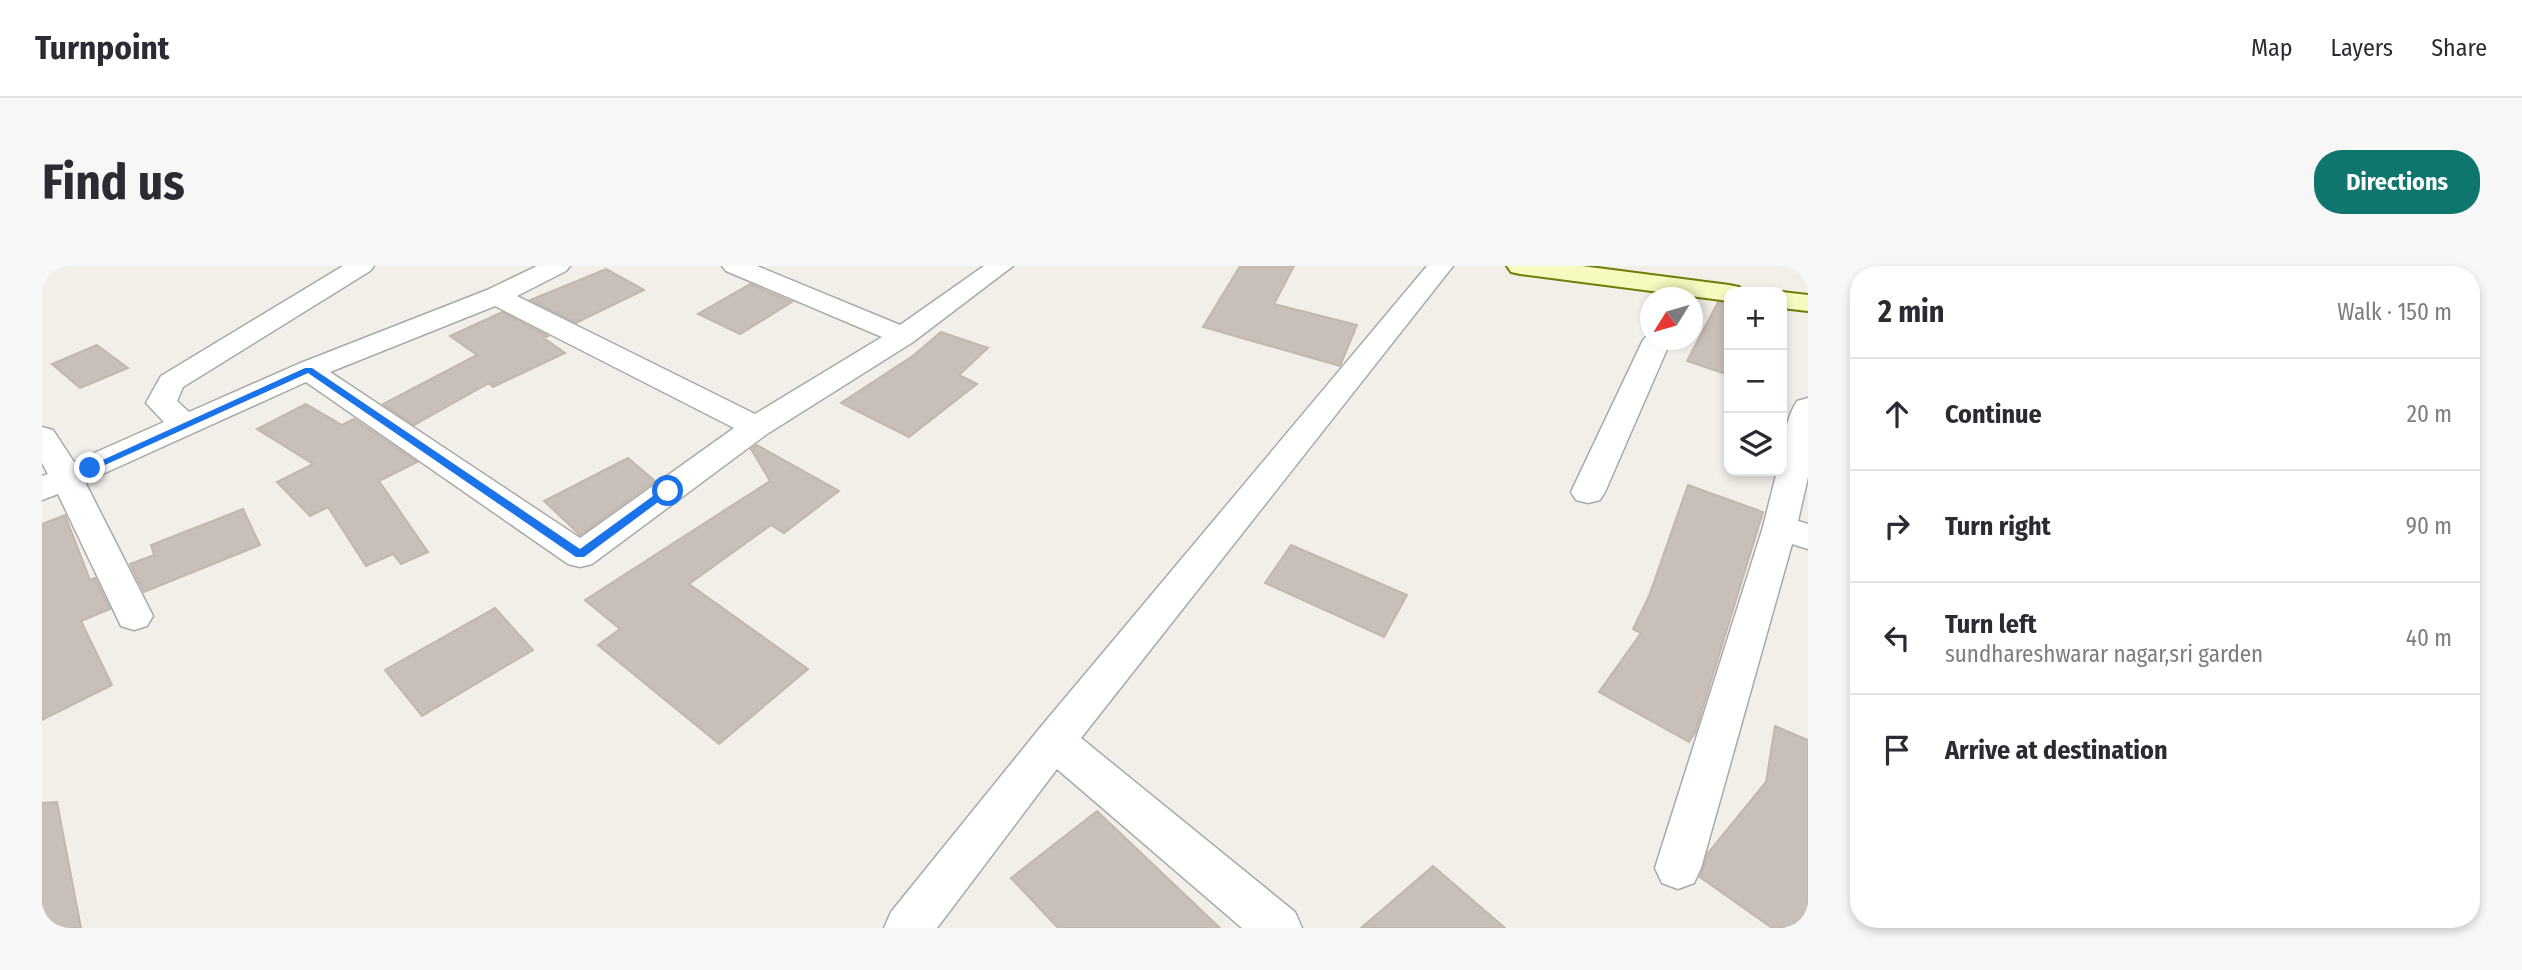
<!DOCTYPE html>
<html lang="en">
<head>
<meta charset="utf-8">
<style>
	body { margin:0; font-family:"Fira Sans Condensed",sans-serif; background:#f7f7f7; color:#2b2b33 }
	.controls { position:absolute; right:21px; top:21px; display:grid; overflow:hidden; border-radius:14px; box-shadow:0 4px 10px #0003 }
	.controls button { width:63px; height:63px; display:grid; place-items:center; padding:0; border:0; border-bottom:2px solid #e1e1e2; background:#fff; color:#2b2b33; font:35px sans-serif }
	.compass { position:absolute; left:1598px; top:21px; width:63px; height:63px; border-radius:50%; background:#fff; box-shadow:0 4px 10px #0003; rotate:233deg }
	.stop { position:absolute; width:21px; height:21px; margin:-16px; border:5px solid #1a73e8; border-radius:50%; background:#fff }
	.stop.end { background:#1a73e8; border-color:#fff; box-shadow:0 2px 7px #0008 }
	.list { margin:0; padding:0; list-style:none }
	h2 { display:flex; justify-content:space-between; align-items:center; height:91px; margin:0; padding:0 28px; font-size:30px }
	h2 small { font-size:23px; font-weight:400; color:#7c7c81 }
	.list li { display:grid; grid-template-columns:46px 1fr auto; gap:21px; align-items:center; box-sizing:border-box; height:112px; padding:0 28px; border-top:2px solid #e1e1e2 }
	.list b { display:block; font-size:26px; white-space:nowrap }
	.list p { margin:0; font-size:23px; white-space:nowrap; color:#7c7c81 }
	.list em { font-size:23px; font-style:normal; color:#7c7c81 }
	.icon { flex:none; width:38px; height:38px; fill:none; stroke:currentColor; stroke-width:2; stroke-linecap:round; stroke-linejoin:round }
	.map { position:relative; flex:none; width:1766px; height:662px; overflow:hidden; border-radius:28px }
	header { display:flex; align-items:center; gap:42px; box-sizing:border-box; height:98px; padding:0 35px; background:#fff; border-bottom:2px solid #e1e1e2 }
	header strong { font-size:33px }
	nav { display:flex; gap:38px; margin-inline-start:auto; font-size:24px }
	.intro { display:flex; align-items:center; justify-content:space-between; box-sizing:border-box; height:168px; padding:0 42px }
	h1 { margin:0; font-size:49px }
	.button { padding:18px 32px; border-radius:28px; background:#0f766e; color:#fff; font-size:24px; font-weight:700 }
	main { display:flex; gap:42px; padding:0 42px }
	aside { flex:1; background:#fff; border-radius:28px; box-shadow:0 4px 10px #0003 }
	.map>svg:first-child { display:block }
	.building { fill:#c7bfb8; stroke:#c4b6ab; stroke-width:2 }
	.lines { fill:none; stroke-linecap:round; stroke-linejoin:round }
	.street-casing { stroke:#a9a9a9; stroke-width:3 }
	.secondary-casing { stroke:#707d05; stroke-width:4 }
	.street { fill:#fff; fill-rule:evenodd }
	.secondary { fill:#f7fabf; fill-rule:evenodd }
	.route { fill:#1a73e8 }
</style>
</head>
<body>
<header>
<strong>Turnpoint</strong>
<nav><a>Map</a><a>Layers</a><a>Share</a></nav>
</header>
<div class="intro"><h1>Find us</h1><a class="button">Directions</a></div>
<main>
<div class="map">
<svg width="1766" height="662" viewBox="0 0 1766 662">
	<rect width="100%" height="100%" fill="#f2efe9"/>
	<path class="building" d="M1198 0H1252L1232 38 1315 59 1298 100 1161 61Z
		M564 3 602 24 534 57 488 34Z
		M708 18 750 36 698 68 656 48Z
		M1676 36 1687 37V109L1645 95Z
		M460 46 506 70 502 72 523 87 451 121 447 117 372 159 341 138 435 89 408 70Z
		M899 66 946 82 917 109 935 118 867 171 799 137 872 89Z
		M55 79 86 102 38 122 10 98Z
		M264 138 300 159 312 153 375 196 337 215 386 286 359 298 351 288 324 300 286 241 268 250 235 216 271 198 215 163Z
		M715 179 797 225 742 267 729 259 647 318 766 403 677 478 556 379 578 363 543 334 728 215 709 183Z
		M586 192 613 215 538 269 502 235Z
		M1646 219 1721 246 1653 467 1647 476 1557 426 1599 367 1591 363 1607 330Z
		M201 243 218 279 102 326 88 298 112 289 109 279Z
		M23 249 48 314 53 312 68 343 39 355 70 419 0 454V258Z
		M1249 279 1365 329 1342 371 1223 317Z
		M453 342 491 384 380 450 343 404Z
		M1733 460 1766 474V662H1730L1658 611 1666 587 1724 516Z
		M15 536 39 662H0V537Z
		M1055 545 1178 662H1016L969 612Z
		M1391 600 1463 662H1319Z"/>
	<g class="lines">
		<defs>
			<path id="street" d="M301 0H332L328 5 141 121 135 135 147 146 256 98 445 24 495 0H528L524 5 475 30 713 148 840 71 684 5 680 0H715L858 59 942 0H971L871 76 725 168 550 298 538 301 526 298 264 116 43 216 111 350 105 360 92 364 79 360 16 228 0 234V210L6 208 0 197V161L11 164 32 196 122 156 104 137 119 110ZM453 40 692 162 538 272 288 106Z
				M1385 0H1411L1039 472 1253 646 1260 662H1200L1015 503 895 662H842L849 646 997 463Z
				M1608 67V74H1629L1563 226 1558 234 1546 237 1534 234 1529 226 1601 74Z
				M1766 132V211L1756 255 1766 258V283L1750 278 1659 602 1652 617 1636 623 1620 617 1613 602 1721 261 1735 205H1740C1740 183 1743 153 1755 135Z"/>
			<path id="secondary" d="M1465 0H1540L1687 19 1697 21 1700 26H1687V35L1478 8 1469 6Z
				M1738 26H1740L1766 29V45L1740 42Z"/>
		</defs>
		<use href="#street" class="street-casing"/>
		<use href="#secondary" class="secondary-casing"/>
		<use href="#street" class="street"/>
		<use href="#secondary" class="secondary"/>
	</g>
	<path class="route" d="M263 102H270L538 283 622 222 631 225 542 291H534L266 107 52 204 43 202Z"/>
</svg>
<div class="controls">
<button>+</button>
<button>−</button>
<button><svg class="icon" aria-label="layers" viewBox="0 0 24 24"><path d="M12 4l9 5-9 5-9-5zM3 14l9 5 9-5"/></svg></button>
</div>
<svg class="compass" viewBox="-18 -18 36 36"><path d="M0-13l5 13h-10z" fill="#e53935"/><path d="M0 13l5-13h-10z" fill="#7c7c81"/></svg>
<div class="stop" style="left:626px;top:225px"></div>
<div class="stop end" style="left:48px;top:202px"></div>
</div>
<aside>
<h2>2 min<small>Walk · 150 m</small></h2>
<ul class="list">
<li><svg class="icon" aria-label="ahead" viewBox="0 0 24 24"><path d="M12 20V5M6 11l6-6 6 6"/></svg><div><b>Continue</b></div><em>20 m</em></li>
<li><svg class="icon" aria-label="right" viewBox="0 0 24 24"><path d="M7 20v-9h11M14 6l5 5-5 5"/></svg><div><b>Turn right</b></div><em>90 m</em></li>
<li><svg class="icon" aria-label="left" viewBox="0 0 24 24"><path d="M17 20v-9H6M10 6l-5 5 5 5"/></svg><div><b>Turn left</b><p>sundhareshwarar nagar,sri garden</p></div><em>40 m</em></li>
<li><svg class="icon" aria-label="arrive" viewBox="0 0 24 24"><path d="M6 21V4h12l-3 4 3 4H6"/></svg><div><b>Arrive at destination</b></div></li>
</ul>
</aside>
</main>
</body>
</html>
